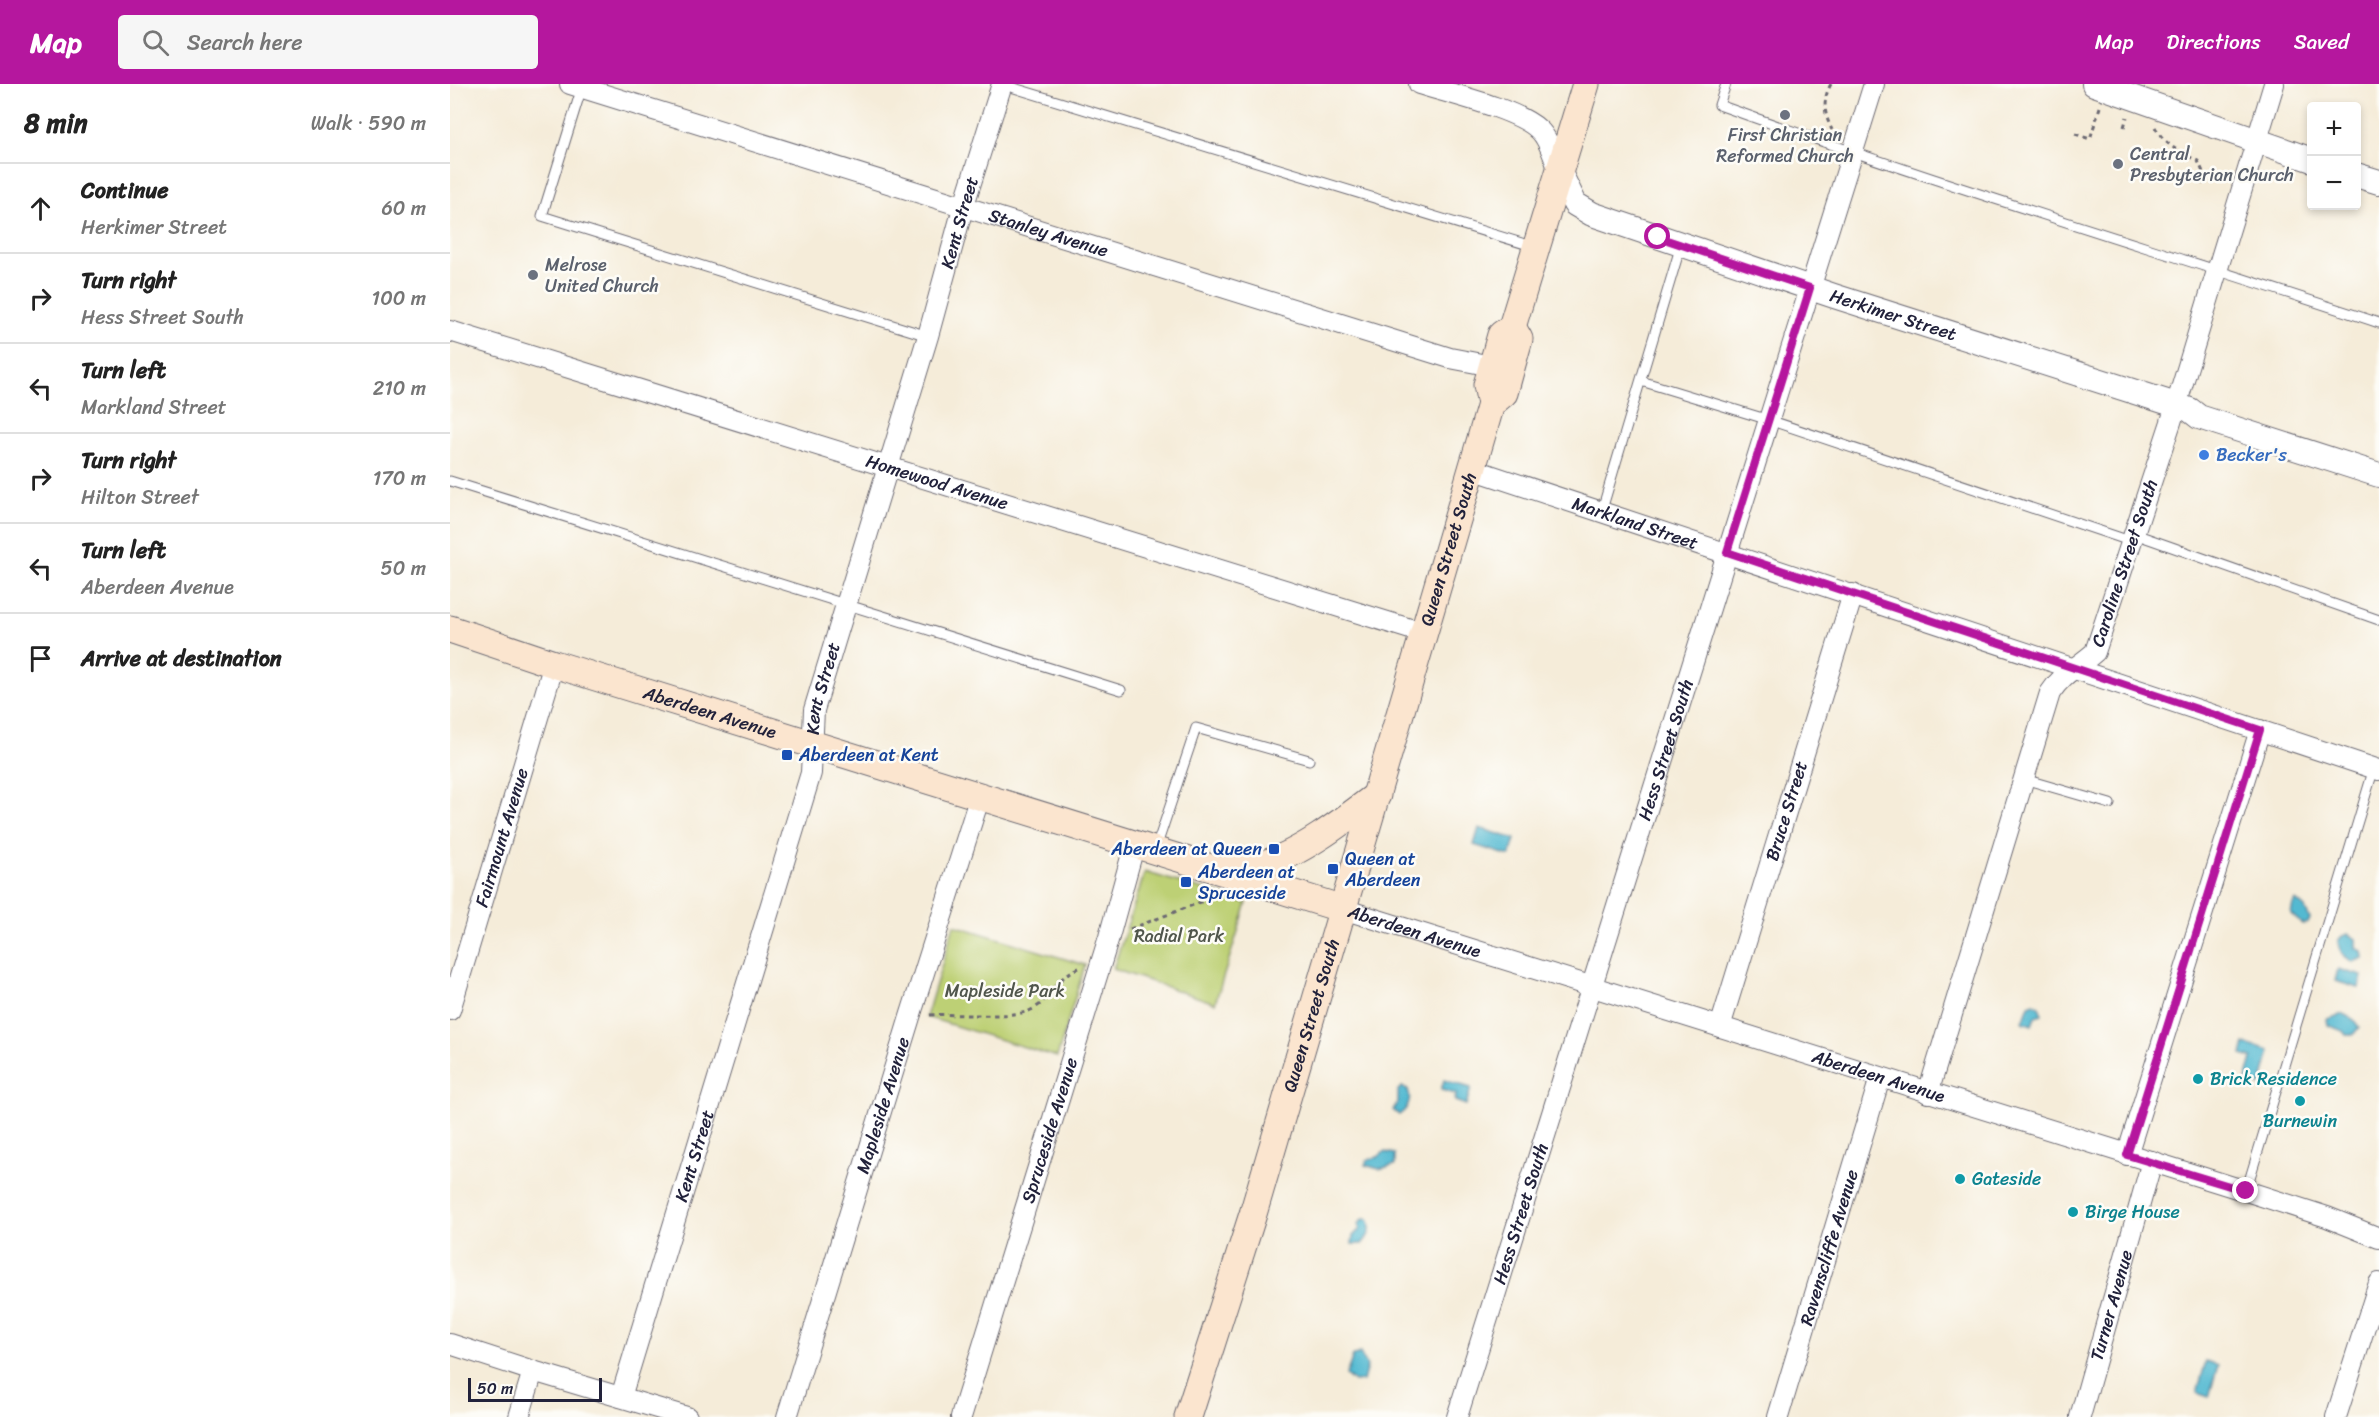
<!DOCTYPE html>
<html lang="en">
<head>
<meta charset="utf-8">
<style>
	body { margin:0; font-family:Sriracha,sans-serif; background:#f6f6f6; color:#222 }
	.controls { position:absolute; right:18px; top:18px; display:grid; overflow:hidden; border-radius:6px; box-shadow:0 3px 9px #0003 }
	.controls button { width:54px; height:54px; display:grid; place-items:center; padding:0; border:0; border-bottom:2px solid #e0e0e0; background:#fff; color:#222; font:30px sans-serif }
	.scale { position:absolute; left:18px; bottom:15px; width:134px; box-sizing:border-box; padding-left:6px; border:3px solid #22223b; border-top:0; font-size:16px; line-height:21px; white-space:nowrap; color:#22223b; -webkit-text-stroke:4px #fdfcf7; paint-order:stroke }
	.stop { position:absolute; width:18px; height:18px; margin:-14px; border:4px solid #b5179e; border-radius:50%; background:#fff }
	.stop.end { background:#b5179e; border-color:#fff; box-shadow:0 2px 6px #0008 }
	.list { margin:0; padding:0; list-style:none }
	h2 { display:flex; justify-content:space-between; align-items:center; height:78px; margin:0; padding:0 24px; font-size:26px }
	h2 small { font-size:20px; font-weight:400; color:#767676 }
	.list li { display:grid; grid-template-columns:39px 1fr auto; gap:18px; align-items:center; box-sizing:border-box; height:90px; padding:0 24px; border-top:2px solid #e0e0e0 }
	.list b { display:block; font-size:22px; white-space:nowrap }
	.list p { margin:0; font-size:20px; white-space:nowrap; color:#767676 }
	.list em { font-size:20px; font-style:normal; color:#767676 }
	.icon { flex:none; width:33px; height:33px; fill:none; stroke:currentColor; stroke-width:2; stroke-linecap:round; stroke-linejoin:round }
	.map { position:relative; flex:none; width:1929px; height:1333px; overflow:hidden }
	header { display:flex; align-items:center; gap:36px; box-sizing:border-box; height:84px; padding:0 30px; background:#b5179e; color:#fff }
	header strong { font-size:28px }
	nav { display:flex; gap:33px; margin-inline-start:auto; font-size:21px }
	.search { width:420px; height:54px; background:#f6f6f6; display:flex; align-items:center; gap:15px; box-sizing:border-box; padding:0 21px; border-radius:6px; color:#767676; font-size:22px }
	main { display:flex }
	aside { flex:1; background:#fff }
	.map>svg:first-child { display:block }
	.green { fill:#bdd074; stroke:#707958; stroke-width:1.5 }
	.water { fill:#52b9d1; stroke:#3a6e86; stroke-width:1.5 }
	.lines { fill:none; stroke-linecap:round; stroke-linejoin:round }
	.service-casing { stroke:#6c6972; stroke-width:11 }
	.minor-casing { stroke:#6c6972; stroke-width:22 }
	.tertiary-casing { stroke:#6c6972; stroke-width:26 }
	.secondary-casing { stroke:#6c6972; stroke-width:29 }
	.path { stroke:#6c6972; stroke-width:3; stroke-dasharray:4.5 4.5; stroke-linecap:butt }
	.service { stroke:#fff; stroke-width:9 }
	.minor { stroke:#fff; stroke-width:20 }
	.tertiary { stroke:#fff; stroke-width:24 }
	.secondary { stroke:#fbe5cf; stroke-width:27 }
	.route { stroke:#b5179e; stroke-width:8 }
	.worship-dot { fill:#6b7280; stroke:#fdfcf7; stroke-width:2 }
	.shop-dot { fill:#3f7fe0; stroke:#fdfcf7; stroke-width:2 }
	.transit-dot { fill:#1a4fb4; stroke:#fdfcf7; stroke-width:2 }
	.culture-dot { fill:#0f9aa8; stroke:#fdfcf7; stroke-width:2 }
	.labels { text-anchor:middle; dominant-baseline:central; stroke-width:5; stroke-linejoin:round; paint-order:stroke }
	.worship-label { font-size:18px; fill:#5b616d; stroke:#fdfcf7; text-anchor:start }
	.street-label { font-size:18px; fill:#22223b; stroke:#fdfcf7 }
	.shop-label { font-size:18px; fill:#366cbe; stroke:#fdfcf7; text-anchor:start }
	.transit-label { font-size:18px; fill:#164399; stroke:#fdfcf7; text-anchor:start }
	.park-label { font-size:18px; fill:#50564c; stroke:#fdfcf7 }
	.culture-label { font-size:18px; fill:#0d838f; stroke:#fdfcf7; text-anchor:start }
</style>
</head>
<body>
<header>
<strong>Map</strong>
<div class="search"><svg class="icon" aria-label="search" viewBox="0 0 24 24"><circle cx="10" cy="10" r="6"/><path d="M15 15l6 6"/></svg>Search here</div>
<nav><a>Map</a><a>Directions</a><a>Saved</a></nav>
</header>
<main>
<aside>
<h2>8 min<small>Walk · 590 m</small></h2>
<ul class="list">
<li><svg class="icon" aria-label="ahead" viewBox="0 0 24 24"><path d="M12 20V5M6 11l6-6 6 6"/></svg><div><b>Continue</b><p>Herkimer Street</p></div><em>60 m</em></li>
<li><svg class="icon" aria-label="right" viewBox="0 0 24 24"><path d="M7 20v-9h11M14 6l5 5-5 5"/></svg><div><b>Turn right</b><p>Hess Street South</p></div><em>100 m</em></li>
<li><svg class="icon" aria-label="left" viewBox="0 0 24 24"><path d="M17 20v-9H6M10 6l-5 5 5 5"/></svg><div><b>Turn left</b><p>Markland Street</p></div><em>210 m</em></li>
<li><svg class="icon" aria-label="right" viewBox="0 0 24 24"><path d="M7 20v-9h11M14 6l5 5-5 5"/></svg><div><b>Turn right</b><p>Hilton Street</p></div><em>170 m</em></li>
<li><svg class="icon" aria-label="left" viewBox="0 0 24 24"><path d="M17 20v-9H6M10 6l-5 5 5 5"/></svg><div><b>Turn left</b><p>Aberdeen Avenue</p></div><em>50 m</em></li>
<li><svg class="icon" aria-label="arrive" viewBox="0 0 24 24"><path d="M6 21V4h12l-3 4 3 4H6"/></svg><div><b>Arrive at destination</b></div></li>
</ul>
</aside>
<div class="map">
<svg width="1929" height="1333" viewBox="0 0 1929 1333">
	<rect width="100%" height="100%" fill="#fdfcf7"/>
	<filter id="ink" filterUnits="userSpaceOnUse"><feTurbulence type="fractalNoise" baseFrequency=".0167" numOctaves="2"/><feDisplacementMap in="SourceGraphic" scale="12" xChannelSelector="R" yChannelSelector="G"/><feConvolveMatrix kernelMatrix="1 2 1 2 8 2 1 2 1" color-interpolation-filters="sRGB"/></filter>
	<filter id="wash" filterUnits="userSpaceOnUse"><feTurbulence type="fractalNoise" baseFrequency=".008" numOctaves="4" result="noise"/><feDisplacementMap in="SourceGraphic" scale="24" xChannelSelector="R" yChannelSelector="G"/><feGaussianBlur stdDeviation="1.35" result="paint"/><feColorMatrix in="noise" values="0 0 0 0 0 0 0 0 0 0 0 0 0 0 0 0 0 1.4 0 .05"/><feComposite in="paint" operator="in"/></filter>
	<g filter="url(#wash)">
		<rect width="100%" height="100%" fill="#f5ecd9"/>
		<path class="green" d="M695 788 797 819 765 919 663 885Z
			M504 841 635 881 607 973 476 933Z"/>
		<path class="water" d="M1029 744 1065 755 1060 772 1024 761Z
			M1846 816 1855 824 1860 835 1858 839 1852 840 1841 830 1843 820Z
			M1898 850 1906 855V864L1912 867 1913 874 1903 878C1894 872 1889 869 1888 857L1891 853Z
			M1888 885 1912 892 1909 904 1885 897Z
			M1584 919 1589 922 1592 931 1585 933 1582 941 1573 938 1579 921Z
			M1893 930 1903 935 1909 943 1903 951H1896L1893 947 1878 941 1877 935Z
			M1795 960 1820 967 1811 1002 1796 997 1802 974 1792 971Z
			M994 996 1021 1004 1016 1021 1005 1017 1006 1010 991 1006Z
			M952 1003 958 1006C962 1017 958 1025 949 1031L943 1026 948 1017V1006Z
			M934 1068 945 1070V1081L929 1085 915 1081 917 1076 928 1073Z
			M913 1135H918C923 1145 919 1152 912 1160H902L903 1152 910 1145 908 1140Z
			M910 1269 917 1282 913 1297 904 1298 896 1291 903 1272Z
			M1756 1277 1768 1281 1759 1313 1747 1309Z"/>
	</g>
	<g filter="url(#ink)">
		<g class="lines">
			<defs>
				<path id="service" d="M551 0 1085 163
					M1276 0 1269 21C1487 100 1709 166 1929 239
					M132 3 92 132 478 252
					M1191 297 1319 336 1680 457
					M0 397 671 606
					M1151 429 1231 161
					M1682 449 1929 536
					M1574 695 1660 720
					M706 764 746 644 859 676
					M1796 1107 1924 684"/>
				<g id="minor">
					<path id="s1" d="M120 0 1000 274 1042 282"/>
					<path d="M969 0C998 9 1067 25 1088 45 1099 54 1104 74 1109 87"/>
					<path id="s2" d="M0 247 973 549"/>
					<path id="s3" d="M1022 385 1929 686"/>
					<path id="s4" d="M893 825 1796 1107 1877 1133 1929 1154"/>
					<path id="s5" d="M0 926 104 580"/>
					<path id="s6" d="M1270 943 1403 510"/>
					<path id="s7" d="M1478 1009 1600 609C1614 588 1627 584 1645 568L1721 338 1824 0"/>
					<path d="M1677 1071 1810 646"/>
					<path d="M0 1260 83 1287 237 1333"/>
					<path id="s8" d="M171 1313 361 689 364 626 478 252 513 124 552 0"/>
					<path d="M69 1333 83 1287"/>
					<path id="s9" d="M337 1333 460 933 530 712"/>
					<path id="s10" d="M511 1333 659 853 685 759"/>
					<path id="s11" d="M1007 1333 1424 0"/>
					<path id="s12" d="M1328 1333 1430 994"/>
					<path id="s13" d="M1630 1333 1702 1077"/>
					<path d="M1886 1333 1929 1199"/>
				</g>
				<g id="tertiary">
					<path d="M1644 0 1862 76"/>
					<path id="s14" d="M1109 87 1125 120 1142 130 1384 212 1726 321 1740 326 1749 333 1929 391"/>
					<path d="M1906 91 1929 98"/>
				</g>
				<g id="secondary">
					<path d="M1041 320 1054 309 1069 255 1062 243"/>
					<path id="s15" d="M0 545 104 580 893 825"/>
					<path d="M774 785C788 783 802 782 816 779 851 770 898 733 927 711"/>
					<path id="s16" d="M738 1333 803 1130 1022 385 1041 320 1037 301 1051 251 1062 243 1136 0"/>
				</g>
			</defs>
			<use href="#service" class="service-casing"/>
			<use href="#minor" class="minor-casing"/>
			<use href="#tertiary" class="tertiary-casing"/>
			<use href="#secondary" class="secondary-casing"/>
			<path class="path" d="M1381 0C1372 16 1374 30 1382 46
				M1674 43 1677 33
				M1705 43C1715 61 1729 68 1748 77L1754 90 1752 101
				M1625 50 1640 55 1650 23
				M680 845 772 810
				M480 931C503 929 564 935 581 926 602 916 602 895 629 884"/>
			<use href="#service" class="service"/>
			<use href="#minor" class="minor"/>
			<use href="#tertiary" class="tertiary"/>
			<use href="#secondary" class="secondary"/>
		</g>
	</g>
	<g class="lines" filter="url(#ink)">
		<path class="route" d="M1208 153 1360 204 1277 468 1810 646 1677 1071 1796 1107"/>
	</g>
	<g class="worship-dot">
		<circle cx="1335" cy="31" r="6"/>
		<circle cx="1668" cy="80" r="6"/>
		<circle cx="83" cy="191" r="6"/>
	</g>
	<circle class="shop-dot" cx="1754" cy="371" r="6"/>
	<g class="transit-dot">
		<rect x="331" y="665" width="12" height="12" rx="3"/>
		<rect x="818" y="759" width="12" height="12" rx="3"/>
		<rect x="877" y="779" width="12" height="12" rx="3"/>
		<rect x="730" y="792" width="12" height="12" rx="3"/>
	</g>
	<g class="culture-dot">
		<circle cx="1748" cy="995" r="6"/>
		<circle cx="1850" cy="1017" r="6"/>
		<circle cx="1510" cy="1095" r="6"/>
		<circle cx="1623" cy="1128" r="6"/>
	</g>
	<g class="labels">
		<g class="worship-label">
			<text x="1335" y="51" text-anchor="middle">First Christian<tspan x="1335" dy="21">Reformed Church</tspan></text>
			<text x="1680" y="70">Central<tspan x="1680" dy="21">Presbyterian Church</tspan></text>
			<text x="95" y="181">Melrose<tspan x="95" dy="21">United Church</tspan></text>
		</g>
		<g class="street-label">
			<text stroke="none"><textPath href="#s8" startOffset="1224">Kent Street</textPath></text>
			<text stroke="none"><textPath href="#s1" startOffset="501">Stanley Avenue</textPath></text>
			<text stroke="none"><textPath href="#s14" startOffset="374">Herkimer Street</textPath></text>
			<text stroke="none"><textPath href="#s2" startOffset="510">Homewood Avenue</textPath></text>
			<text stroke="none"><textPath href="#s3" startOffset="172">Markland Street</textPath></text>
			<text stroke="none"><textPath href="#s16" startOffset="906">Queen Street South</textPath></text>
			<text stroke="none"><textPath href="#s7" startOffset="573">Caroline Street South</textPath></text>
			<text stroke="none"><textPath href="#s8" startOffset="738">Kent Street</textPath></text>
			<text stroke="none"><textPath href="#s15" startOffset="273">Aberdeen Avenue</textPath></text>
			<text stroke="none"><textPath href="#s11" startOffset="699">Hess Street South</textPath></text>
			<text stroke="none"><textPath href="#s6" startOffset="226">Bruce Street</textPath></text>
			<text stroke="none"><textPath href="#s5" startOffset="180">Fairmount Avenue</textPath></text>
			<text stroke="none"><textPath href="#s4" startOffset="75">Aberdeen Avenue</textPath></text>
			<text stroke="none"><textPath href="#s16" startOffset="420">Queen Street South</textPath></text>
			<text stroke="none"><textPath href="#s4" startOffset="561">Aberdeen Avenue</textPath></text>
			<text stroke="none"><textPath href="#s9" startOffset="326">Mapleside Avenue</textPath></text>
			<text stroke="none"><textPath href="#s10" startOffset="300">Spruceside Avenue</textPath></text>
			<text stroke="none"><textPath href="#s8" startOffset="252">Kent Street</textPath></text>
			<text stroke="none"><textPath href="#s11" startOffset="213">Hess Street South</textPath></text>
			<text stroke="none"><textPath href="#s12" startOffset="177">Ravenscliffe Avenue</textPath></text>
			<text stroke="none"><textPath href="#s13" startOffset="116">Turner Avenue</textPath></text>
		</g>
		<g class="shop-label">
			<text x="1766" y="371">Becker's</text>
		</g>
		<g class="transit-label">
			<text x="349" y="671">Aberdeen at Kent</text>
			<text x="812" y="765" text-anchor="end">Aberdeen at Queen</text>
			<text x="895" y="775">Queen at<tspan x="895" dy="21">Aberdeen</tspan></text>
			<text x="748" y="788">Aberdeen at<tspan x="748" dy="21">Spruceside</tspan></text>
		</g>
		<g class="park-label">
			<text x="729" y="852">Radial Park</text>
			<text x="555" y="907">Mapleside Park</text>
		</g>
		<g class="culture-label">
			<text x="1760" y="995">Brick Residence</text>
			<text x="1850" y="1037" text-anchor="middle">Burnewin</text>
			<text x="1522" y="1095">Gateside</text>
			<text x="1635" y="1128">Birge House</text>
		</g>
	</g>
</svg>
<div class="controls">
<button>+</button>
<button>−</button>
</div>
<div class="scale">50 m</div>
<div class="stop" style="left:1208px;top:153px"></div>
<div class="stop end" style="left:1796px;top:1107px"></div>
</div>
</main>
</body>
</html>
